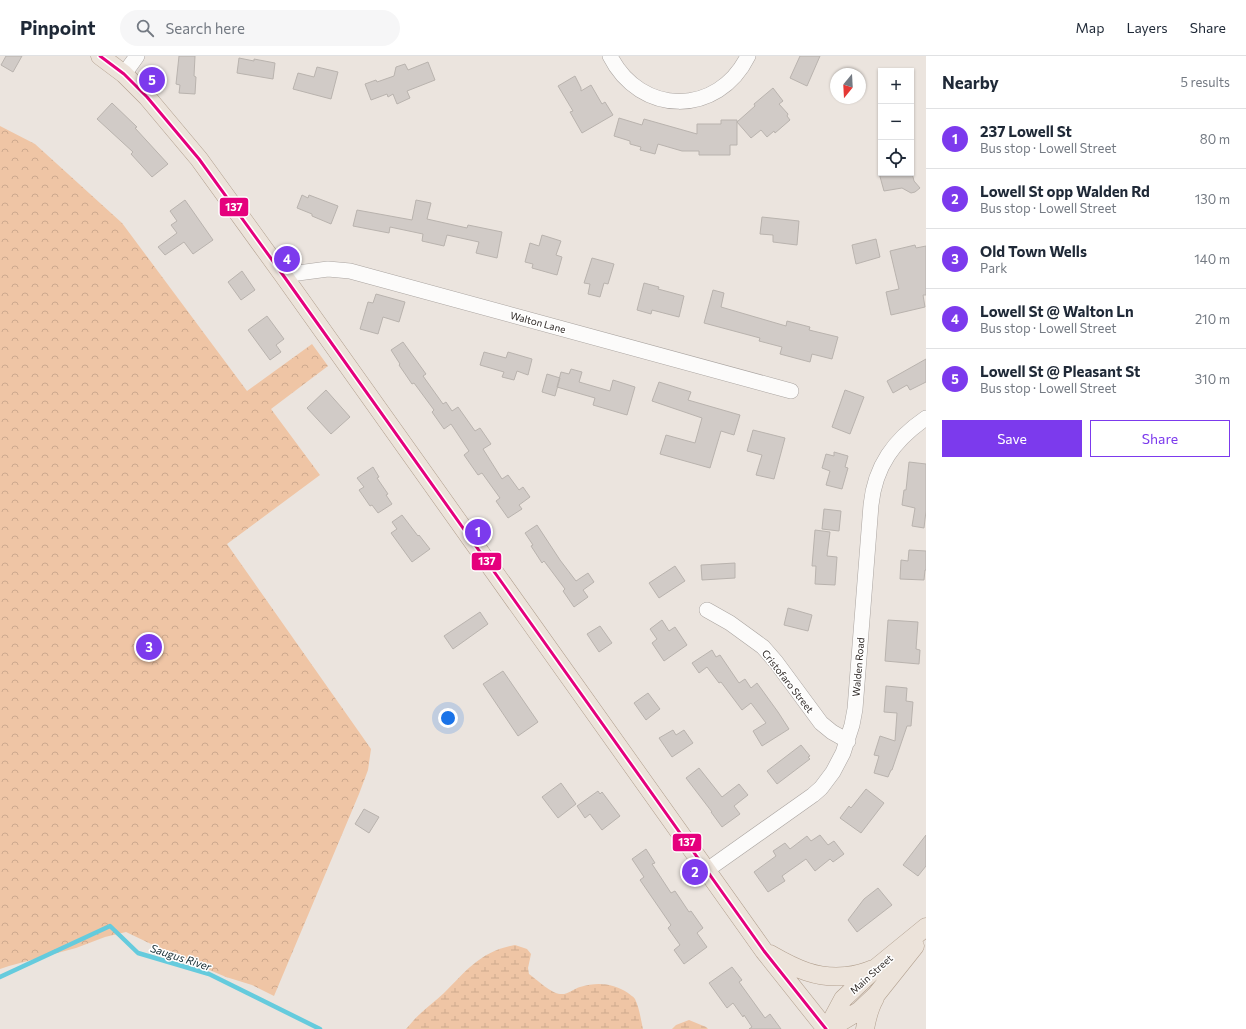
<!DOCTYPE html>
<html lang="en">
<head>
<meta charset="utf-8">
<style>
	body { margin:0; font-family:Commissioner,sans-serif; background:#f6f6f7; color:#1f2937 }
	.controls { position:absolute; right:12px; top:12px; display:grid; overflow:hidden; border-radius:0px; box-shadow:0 1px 3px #0004 }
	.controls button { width:36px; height:36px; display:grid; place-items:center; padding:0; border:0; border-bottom:1px solid #e0e1e3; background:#fff; color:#1f2937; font:20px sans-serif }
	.compass { position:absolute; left:830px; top:12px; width:36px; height:36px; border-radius:50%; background:#fff; box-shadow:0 1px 3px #0004; rotate:198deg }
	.you { position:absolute; left:448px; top:662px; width:14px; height:14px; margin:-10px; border:3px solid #fff; border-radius:50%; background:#1a73e8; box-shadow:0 0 0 6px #1a73e833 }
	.badge { display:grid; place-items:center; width:26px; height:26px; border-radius:50%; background:#7c3aed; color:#fff; font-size:13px; font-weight:700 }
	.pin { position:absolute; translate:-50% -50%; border:2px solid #fff; box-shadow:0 1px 4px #0006 }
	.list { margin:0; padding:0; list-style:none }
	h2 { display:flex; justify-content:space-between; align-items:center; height:52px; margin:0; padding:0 16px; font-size:17px }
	h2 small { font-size:13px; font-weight:400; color:#747a83 }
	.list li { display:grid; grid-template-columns:26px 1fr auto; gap:12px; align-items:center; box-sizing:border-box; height:60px; padding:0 16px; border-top:1px solid #e0e1e3 }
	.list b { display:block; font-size:15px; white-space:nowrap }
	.list p { margin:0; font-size:13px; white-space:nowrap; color:#747a83 }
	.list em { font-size:13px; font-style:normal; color:#747a83 }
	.actions { display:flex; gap:8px; padding:12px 16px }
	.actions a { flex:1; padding:9px 0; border:1px solid #7c3aed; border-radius:0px; text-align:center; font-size:14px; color:#7c3aed }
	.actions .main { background:#7c3aed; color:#fff }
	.icon { flex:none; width:22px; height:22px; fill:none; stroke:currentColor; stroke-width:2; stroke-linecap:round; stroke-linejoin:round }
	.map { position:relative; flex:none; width:926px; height:973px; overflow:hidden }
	header { display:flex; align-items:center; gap:24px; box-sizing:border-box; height:56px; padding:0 20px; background:#fff; border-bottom:1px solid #e0e1e3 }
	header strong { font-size:19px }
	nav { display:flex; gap:22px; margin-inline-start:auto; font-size:14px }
	.search { width:280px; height:36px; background:#f6f6f7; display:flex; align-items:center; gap:10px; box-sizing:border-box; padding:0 14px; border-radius:22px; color:#747a83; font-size:15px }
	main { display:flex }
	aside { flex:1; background:#fff }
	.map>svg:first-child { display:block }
	.wetland { fill:url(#wetland-marsh) }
	.park { fill:url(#park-crowns) }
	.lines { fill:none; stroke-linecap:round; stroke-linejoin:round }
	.stream { stroke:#65cbdd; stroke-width:4.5 }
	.building { fill:#d1cbc7; stroke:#b9b3ae }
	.minor-casing { stroke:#aaa4a0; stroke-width:16 }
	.major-casing { stroke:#b19f8e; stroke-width:19 }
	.minor { stroke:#fcfbfa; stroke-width:15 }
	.major { stroke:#ece3da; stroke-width:18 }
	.bus-1-casing { stroke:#fff; stroke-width:6 }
	.bus-1 { stroke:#e5007d; stroke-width:3 }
	.labels { text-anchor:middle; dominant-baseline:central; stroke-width:3; stroke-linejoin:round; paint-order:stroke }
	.street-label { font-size:10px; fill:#302a27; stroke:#fff }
	.water-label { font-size:11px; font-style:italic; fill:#162d33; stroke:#fff }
	.line-badge { stroke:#fff; stroke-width:1.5 }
	.badge-label { font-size:11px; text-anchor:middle; font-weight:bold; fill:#fff }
</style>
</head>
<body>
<header>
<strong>Pinpoint</strong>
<div class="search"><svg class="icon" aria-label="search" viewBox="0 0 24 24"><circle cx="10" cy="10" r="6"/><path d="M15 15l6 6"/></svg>Search here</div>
<nav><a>Map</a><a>Layers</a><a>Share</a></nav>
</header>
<main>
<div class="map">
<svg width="926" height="973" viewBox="0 0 926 973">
	<defs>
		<pattern id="wetland-marsh" width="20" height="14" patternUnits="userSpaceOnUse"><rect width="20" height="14" fill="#efc5a5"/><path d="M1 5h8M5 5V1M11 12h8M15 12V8" fill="none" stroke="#cda98e"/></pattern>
		<pattern id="park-crowns" width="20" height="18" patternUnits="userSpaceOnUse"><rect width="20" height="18" fill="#efc5a5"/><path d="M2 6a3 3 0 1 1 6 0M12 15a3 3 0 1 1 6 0" fill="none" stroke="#cda98e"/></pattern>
	</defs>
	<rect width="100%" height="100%" fill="#ebe4de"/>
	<path class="wetland" d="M515 889 527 893 531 898 528 912 529 918C536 923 552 938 560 938 568 939 573 933 580 931 597 926 613 927 628 937 630 939 633 940 635 943 639 951 641 964 643 973H406C411 968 415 962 421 957 428 950 437 944 444 937 467 914 481 895 515 889Z
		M689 964 706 971 708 973H672L676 969Z"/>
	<path class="park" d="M0 70 35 88 122 167 247 335 312 288 328 310 271 353 320 419 227 488 371 693 368 714 359 738 274 940 252 929 226 921 174 899 126 876 105 881 76 892 9 910 0 913Z"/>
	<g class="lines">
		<path class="stream" d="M0 921 110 870 138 897 209 918 320 973"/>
	</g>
	<path class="building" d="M6 0H22L13 16 1 9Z
		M179 0H195L194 20 196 21 195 38 179 37 180 29 176 28Z
		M800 0H820L807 30 790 22Z
		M239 2 254 5V3L275 7 273 23 237 17Z
		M428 6 435 24 407 35 410 42 397 48 393 38 388 41 387 38 371 44 365 28 376 24 377 26 394 20 396 11 405 8 408 14Z
		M317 11 338 16 331 43 293 33 298 17 314 21Z
		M575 20 581 32V35L591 29 602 48 605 46 613 59 582 77 570 56 573 55 558 30Z
		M773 32 783 45 779 48 788 58 787 60 790 64 775 77 774 75 767 81 761 74 751 82 737 66 755 50 754 48Z
		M112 47 137 71 135 72 168 108 152 121 131 98 133 96 97 63Z
		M619 62 642 69 644 63 697 78V68H721V64H737V89H730V99H699V95H682L658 88 655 98 640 94 641 91 630 88V85L614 80Z
		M879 117H912L914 125 920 132 915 136 911 137 902 132 884 135Z
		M302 139 308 142 309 139 338 150 331 168 312 160V158L297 152Z
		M185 144 213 184 193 198 184 186 165 199 158 191 177 177 171 169 177 165 170 155Z
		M416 144 431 147 427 163 467 172 468 169 502 176 497 202 476 197 479 186 447 179 444 190 422 185 423 178 390 171 389 177 353 170 357 154 412 164Z
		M762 161 799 165 797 189 773 186V179L760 178Z
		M542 179 561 185 556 199 562 201 557 219 532 212 533 208 525 206 530 187 539 190Z
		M876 183 880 201 856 208 852 189Z
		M915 189 916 192 926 190V239H923L925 251 891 259 886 236 899 233 890 195Z
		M592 202 614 208 608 228 604 227 600 241 588 238 590 228 584 227Z
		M242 215 255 234 241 244 228 226Z
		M644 227 659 231 658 233 684 240 679 261 652 254 651 258 637 254Z
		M713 234 724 237 721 251 786 270 787 265 810 271 809 274 838 281 832 303 812 298 810 306 780 298 782 291 759 285 760 282 704 267Z
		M376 238 405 246 399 266 383 261 378 278 360 273 368 246 373 247Z
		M267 260 284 283 276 289 281 296 270 304 248 274Z
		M403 286 426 318 423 320 443 348 446 346 452 355 458 351 475 375 480 372 491 388 483 393 502 423 508 419 519 434 523 431 530 441 519 449 522 453 508 462 496 445 500 442 482 417 478 419 464 399 469 395 451 368 444 373 432 356 434 354 414 327 412 328 399 309 400 308 391 294Z
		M484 296 506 302 508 296 532 303 528 319 517 315 514 324 502 321 504 316 480 309Z
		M926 303V326L910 334 907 329 893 337 887 325Z
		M571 313 582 316 579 326 610 335 613 324 635 331 627 359 593 349 595 342 557 331 561 316 569 318Z
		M547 318 560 322 555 340 542 336Z
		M659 326 691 336 688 344 740 359 734 379 721 375 710 412 660 398 666 379 695 387 702 362 652 345Z
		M326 334 350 361 331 378 307 352Z
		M845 334 864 341 850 378 832 371Z
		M753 374 785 382 774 423 756 419 762 399 747 395Z
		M834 396 848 400 845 411 848 412 842 433 826 429 830 415 822 412 826 398 834 400Z
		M909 406 926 408V455L924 472 912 470 915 452 902 449 904 434H906Z
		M373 411 379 421 377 422 388 438 386 439 392 448 378 457 372 449 370 450 359 434 364 431 357 422Z
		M824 453 841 455 839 475 822 473Z
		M402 459 418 480 419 479 430 493 412 506 391 477 397 473 392 466Z
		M537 469 560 504 576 525 588 517 594 526 583 534 588 541 574 551 563 535 565 533 544 505 542 507 531 490 533 489 525 477Z
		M815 474 830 476 827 500 837 501 835 529 815 528 816 510H812Z
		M909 494 926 495V514H925L924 524 900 523 901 504 908 505Z
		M735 507V522L702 524 701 509Z
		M675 510 685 525 659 542 649 527Z
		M788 552 812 559 808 575 784 569Z
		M480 556 488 568 453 593 444 580Z
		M662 564 669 575 675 571 687 589 664 605 652 587 657 583 650 573Z
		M888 564 918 566 916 593 920 594 919 608 885 605Z
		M600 570 612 587 599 596 587 578Z
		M712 594 716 601 720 599 739 627 745 623 751 632 757 627 778 656 789 673 762 690 753 675 766 667 751 647 742 654 721 626 719 627 707 611 699 617 692 607Z
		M503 615 538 666 518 680 483 628Z
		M886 630 907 632 906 645 913 646 911 670H907L892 714H891L888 721 874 717 879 700 874 699 880 680 895 685 897 657 884 656Z
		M648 637 660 653 646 664 634 647Z
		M673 674 676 679 684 674 693 687 672 701 659 682Z
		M801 689 810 700 808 701 810 703 777 728 767 715Z
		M699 712 722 741 739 728 748 739 734 750 740 758 722 771 711 756H712L686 722Z
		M561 727 576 748 558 762 542 741Z
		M866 733 884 747 861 777 840 762 849 750 851 752Z
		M598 735 600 738 602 736 620 760 602 774 590 758 585 762 577 750Z
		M364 753 379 761 369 777 355 768Z
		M820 779 828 789 834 785 844 798 833 806 830 803 815 815 806 803 782 820 785 825 768 836 754 816 776 800 773 795 785 787 790 793 807 780 811 785Z
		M926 779V810L918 820 903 809Z
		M646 793 655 807 652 808 671 837 675 835 689 856 691 855 703 872 697 877 707 891 684 908 674 894 680 889 668 872 671 869 640 824 644 821 632 803Z
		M878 832 892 849 857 876 848 864 864 843Z
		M732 911 742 924 739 926 765 962 770 958 781 973H749L752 971 744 959 743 961 733 947 727 952 709 927Z"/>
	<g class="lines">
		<defs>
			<path id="minor" d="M610 0C640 60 718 61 748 0
				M124 18 137 0
				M283 219 328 213 350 215 791 335
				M707 554 730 567 763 591 776 606 821 667 832 676 848 685
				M707 814 813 739 821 732 833 716 843 697 852 669 855 653 871 449C875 410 894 384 926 362"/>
			<path id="major" d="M100 0 124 18 147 41 199 103 283 219 764 895 826 973
				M770 898C796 913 817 923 846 920 856 919 864 917 873 913
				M827 973 843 943 877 911 926 871
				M829 973 859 955 876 939 915 890
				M865 973C867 962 869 952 875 942"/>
		</defs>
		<use href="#minor" class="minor-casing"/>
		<use href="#major" class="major-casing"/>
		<use href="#minor" class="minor"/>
		<use href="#major" class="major"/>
		<defs>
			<path id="bus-1" d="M100 0 124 18 147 41 199 103 283 219 764 895 826 973"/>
		</defs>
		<use href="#bus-1" class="bus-1-casing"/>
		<use href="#bus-1" class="bus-1"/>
	</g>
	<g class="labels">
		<g class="street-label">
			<text transform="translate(538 266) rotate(15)">Walton Lane</text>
			<text transform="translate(858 611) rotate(-85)">Walden Road</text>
			<text transform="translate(788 625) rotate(52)">Cristofaro Street</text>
			<text transform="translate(871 918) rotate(-42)">Main Street</text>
		</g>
		<g class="water-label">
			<text transform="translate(181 901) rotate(18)">Saugus River</text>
		</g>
	</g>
	<g class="line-badge">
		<rect x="219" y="141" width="30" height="20" rx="4" fill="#e5007d"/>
		<rect x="471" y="496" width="31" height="19" rx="4" fill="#e5007d"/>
		<rect x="672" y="777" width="30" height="19" rx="4" fill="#e5007d"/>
	</g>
	<g class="badge-label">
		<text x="234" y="155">137</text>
		<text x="487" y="509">137</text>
		<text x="687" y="790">137</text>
	</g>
</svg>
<div class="controls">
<button>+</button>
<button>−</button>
<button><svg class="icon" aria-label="locate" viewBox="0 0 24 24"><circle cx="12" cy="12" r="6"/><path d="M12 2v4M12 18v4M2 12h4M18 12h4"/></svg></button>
</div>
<svg class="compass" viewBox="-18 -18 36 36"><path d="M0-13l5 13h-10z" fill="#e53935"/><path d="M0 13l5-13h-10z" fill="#747a83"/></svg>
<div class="you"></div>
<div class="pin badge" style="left:478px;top:476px">1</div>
<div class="pin badge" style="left:695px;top:816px">2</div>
<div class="pin badge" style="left:149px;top:591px">3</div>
<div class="pin badge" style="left:287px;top:203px">4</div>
<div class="pin badge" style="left:152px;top:24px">5</div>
</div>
<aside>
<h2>Nearby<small>5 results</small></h2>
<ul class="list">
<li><span class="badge">1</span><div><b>237 Lowell St</b><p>Bus stop · Lowell Street</p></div><em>80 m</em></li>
<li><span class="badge">2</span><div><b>Lowell St opp Walden Rd</b><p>Bus stop · Lowell Street</p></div><em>130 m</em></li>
<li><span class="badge">3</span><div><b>Old Town Wells</b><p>Park</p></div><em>140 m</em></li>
<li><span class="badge">4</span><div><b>Lowell St @ Walton Ln</b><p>Bus stop · Lowell Street</p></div><em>210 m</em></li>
<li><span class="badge">5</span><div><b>Lowell St @ Pleasant St</b><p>Bus stop · Lowell Street</p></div><em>310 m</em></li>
</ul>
<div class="actions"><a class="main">Save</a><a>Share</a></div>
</aside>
</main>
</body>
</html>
